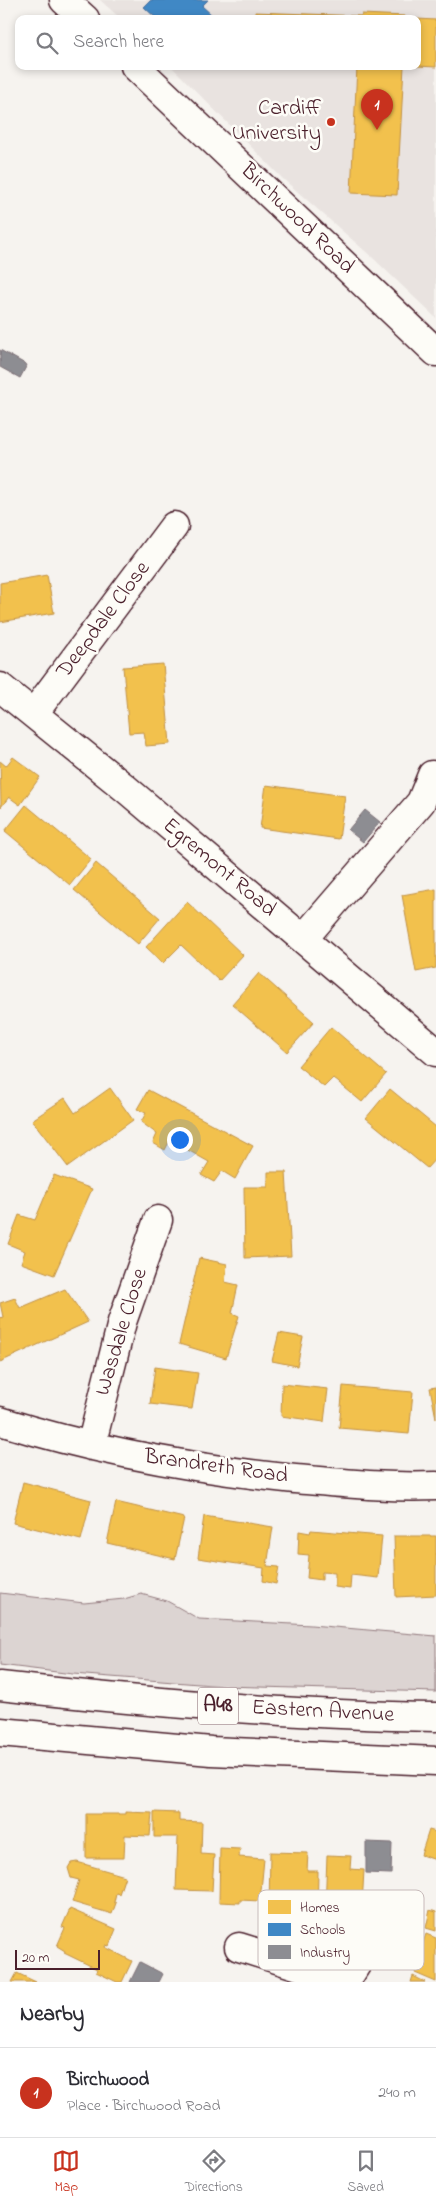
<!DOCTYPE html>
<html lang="en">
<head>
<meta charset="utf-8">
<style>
	body { margin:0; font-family:"Indie Flower",sans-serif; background:#f2f2f3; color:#2b2b33 }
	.scale { position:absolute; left:15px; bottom:12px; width:85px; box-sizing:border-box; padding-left:5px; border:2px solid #4a1f2b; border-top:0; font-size:14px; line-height:18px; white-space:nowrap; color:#4a1f2b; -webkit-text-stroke:4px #fdfcf7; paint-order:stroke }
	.you { position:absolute; left:179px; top:1139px; width:18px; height:18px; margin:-12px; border:4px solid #fff; border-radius:50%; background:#1a73e8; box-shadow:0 0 0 8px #1a73e833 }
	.badge { display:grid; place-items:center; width:32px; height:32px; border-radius:50%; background:#c8321e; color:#fff; font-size:16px; font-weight:700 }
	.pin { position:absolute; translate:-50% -41px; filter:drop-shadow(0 1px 2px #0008) }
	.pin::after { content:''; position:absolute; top:26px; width:18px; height:15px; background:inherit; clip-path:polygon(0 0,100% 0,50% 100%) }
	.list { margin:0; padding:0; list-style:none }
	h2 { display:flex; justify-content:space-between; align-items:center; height:65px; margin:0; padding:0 20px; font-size:21px }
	h2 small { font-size:16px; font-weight:400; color:#7c7c81 }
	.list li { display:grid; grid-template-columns:32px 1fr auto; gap:15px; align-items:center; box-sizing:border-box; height:90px; padding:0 20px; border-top:1px solid #e1e1e2 }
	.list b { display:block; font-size:19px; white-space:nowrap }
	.list p { margin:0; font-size:16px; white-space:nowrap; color:#7c7c81 }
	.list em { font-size:16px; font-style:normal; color:#7c7c81 }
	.icon { flex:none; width:28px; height:28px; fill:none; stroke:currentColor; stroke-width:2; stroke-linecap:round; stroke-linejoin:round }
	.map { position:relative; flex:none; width:436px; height:1982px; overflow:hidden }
	.search { position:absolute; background:#fff; box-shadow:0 2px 8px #0003; left:15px; right:15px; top:15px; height:55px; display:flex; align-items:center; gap:12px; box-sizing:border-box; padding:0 18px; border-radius:10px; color:#7c7c81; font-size:19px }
	.sheet { height:155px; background:#fff }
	nav { display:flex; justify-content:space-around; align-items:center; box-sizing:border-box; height:70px; border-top:1px solid #e1e1e2; background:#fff; font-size:14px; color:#7c7c81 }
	nav a { display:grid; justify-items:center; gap:2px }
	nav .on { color:#c8321e }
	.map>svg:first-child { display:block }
	.built { fill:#e9e3e0 }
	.green { fill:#dcd4d2; stroke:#937a7e }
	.homes { fill:#f2c14e; stroke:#c09044 }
	.schools { fill:#3f88c5; stroke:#426897 }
	.industry { fill:#8d8d92; stroke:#796c73 }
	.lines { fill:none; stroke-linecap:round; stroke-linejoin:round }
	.minor-casing { stroke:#4a1f2b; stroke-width:31 }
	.trunk-casing { stroke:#4a1f2b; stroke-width:31 }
	.minor { stroke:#fdfcf7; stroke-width:28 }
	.trunk { stroke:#fdfcf7; stroke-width:28 }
	.poi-dot { fill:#c8321e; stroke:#fdfcf7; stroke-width:2 }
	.labels { text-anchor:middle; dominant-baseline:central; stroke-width:5; stroke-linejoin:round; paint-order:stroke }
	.shield { fill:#fdfcf7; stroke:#806168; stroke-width:1 }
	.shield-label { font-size:21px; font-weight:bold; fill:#4a1f2b }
	.poi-label { font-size:22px; fill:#4a1f2b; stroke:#fdfcf7; text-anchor:end }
	.street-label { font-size:22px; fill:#4a1f2b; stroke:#fdfcf7 }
	.key { fill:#fdfcf7; stroke:#c7baba; stroke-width:1 }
	.key-label { font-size:14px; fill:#4a1f2b }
</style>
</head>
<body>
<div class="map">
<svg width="436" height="1982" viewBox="0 0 436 1982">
	<rect width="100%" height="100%" fill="#f6f3ef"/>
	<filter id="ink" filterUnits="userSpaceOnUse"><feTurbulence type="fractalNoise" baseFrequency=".02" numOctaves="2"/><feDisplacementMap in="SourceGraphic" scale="10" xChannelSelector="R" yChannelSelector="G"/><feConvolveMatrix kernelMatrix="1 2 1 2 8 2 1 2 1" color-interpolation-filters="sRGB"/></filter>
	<g filter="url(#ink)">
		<path class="built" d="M100 0H436V318L373 258 282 178 171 66H417V19H121Z"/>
		<path class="green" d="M0 1593 84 1603 124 1599 141 1594 167 1601 199 1619 311 1625 436 1636V1692L224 1686 73 1674 0 1665Z"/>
		<path class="homes" d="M255 12 361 16 362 14 405 16 406 19H229L230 17 255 18Z
			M417 19 436 20V67L417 66Z
			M226 66H257V68Z
			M357 66H404L397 195 351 193Z
			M47 575 54 613 0 622V583Z
			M163 664 170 744 146 746 144 732 129 733 123 667Z
			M13 757 40 777 20 805 9 797 1 807 0 761 6 766Z
			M266 785 345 796 339 839 260 828Z
			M26 805 91 859 70 885 5 831Z
			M96 863 160 918 138 944 74 890Z
			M436 889V968L416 972 402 895Z
			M187 902 243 955 219 981 181 945 163 963 146 947Z
			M259 973 314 1022 287 1052 232 1004Z
			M331 1027 386 1074 362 1102 333 1078 324 1087 298 1066Z
			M110 1088 133 1120 68 1167 32 1120 65 1098 75 1113Z
			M390 1089 436 1127V1158L427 1168 366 1118Z
			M148 1090 253 1146 235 1179 222 1171 214 1182 201 1175 209 1162 170 1140 165 1150 153 1143 157 1134 141 1122 146 1113 137 1109Z
			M268 1172H286L291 1256 245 1258 244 1187H268Z
			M54 1175 92 1189 54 1275 21 1263 25 1251 8 1244 19 1215 35 1220Z
			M199 1258 227 1264 225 1282 238 1285 232 1313 239 1316 226 1358 179 1344Z
			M65 1289 88 1322 0 1362V1318L3 1317 0 1303 15 1298 20 1308Z
			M279 1333 303 1337 297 1366 272 1361Z
			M155 1367 198 1373 192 1409 150 1404Z
			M282 1384 328 1389 324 1422 281 1416Z
			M343 1386 413 1392 409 1434 339 1428Z
			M436 1387V1418L430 1388Z
			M23 1482 91 1500 81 1540 13 1523Z
			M116 1502 184 1518 175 1559 107 1543Z
			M204 1516 273 1527 267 1566 279 1567 276 1584 263 1581 264 1568 198 1558Z
			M311 1530 382 1536 378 1578 351 1575 350 1589 335 1587V1573L322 1572V1580L307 1578 309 1555 298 1554 299 1531 310 1533Z
			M394 1536H436V1595L396 1597Z
			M125 1812 152 1813 150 1836 125 1835 124 1858H86V1814H125Z
			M154 1812 179 1813V1821L202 1822 201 1854 214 1855 212 1891 176 1890 178 1837H154Z
			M429 1830 436 1832V1860L421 1855Z
			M220 1848 240 1849 239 1857 264 1859 260 1901 240 1900V1903L219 1902Z
			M270 1852 308 1853 307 1871H318L317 1923 292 1922V1905L288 1906V1910L269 1909Z
			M327 1855 351 1856 350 1869 364 1870 362 1906 345 1905 344 1911 325 1910Z
			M77 1862 125 1876 119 1894 116 1893 114 1902 116 1903 112 1914 72 1902 79 1880 71 1878 68 1868 71 1863Z
			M70 1909 116 1929 109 1946 106 1945 105 1947 132 1961 122 1982H117L96 1972 97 1969 64 1953 65 1951 57 1946 65 1928 62 1927Z
			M430 1910 436 1912V1931L426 1928Z
			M426 1934 436 1938V1982L415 1973 424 1953 420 1951Z
			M17 1973 36 1982H12Z
			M413 1976 425 1982H411Z"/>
		<path class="schools" d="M151 0H208L202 6 213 16 230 17 229 19H157L144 7Z"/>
		<path class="industry" d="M0 350 27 365 20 378 0 367Z
			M365 810 380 822 363 842 348 830Z
			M366 1842 392 1843 391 1874 366 1873Z
			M140 1962 163 1974 159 1982H130Z"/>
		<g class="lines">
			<defs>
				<path id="minor" d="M64 0 85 19
					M135 66 436 352
					M0 687 125 788 436 1052
					M34 713 174 526
					M303 939 421 802 432 775
					M0 1421C96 1451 195 1469 295 1479 342 1483 389 1488 436 1486
					M91 1446 122 1322 158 1220
					M239 1947 346 1981 386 1917"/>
				<path id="trunk" d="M0 1686C144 1702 291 1715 436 1717
					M0 1732 211 1751 436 1761"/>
			</defs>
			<use href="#minor" class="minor-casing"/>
			<use href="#trunk" class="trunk-casing"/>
			<use href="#minor" class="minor"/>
			<use href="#trunk" class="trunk"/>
		</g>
	</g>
	<circle class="poi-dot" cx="331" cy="122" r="5"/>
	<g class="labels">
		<rect class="shield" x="198" y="1687.5" width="40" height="37" rx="4"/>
		<g class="shield-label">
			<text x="218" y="1706">A48</text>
		</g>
		<g class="poi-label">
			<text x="321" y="109">Cardiff<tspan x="321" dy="25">University</tspan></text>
		</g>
		<g class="street-label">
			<text transform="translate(297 219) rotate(44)">Birchwood Road</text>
			<text transform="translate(104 620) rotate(-53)">Deepdale Close</text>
			<text transform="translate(219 868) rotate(40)">Egremont Road</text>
			<text transform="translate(122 1332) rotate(-73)">Wasdale Close</text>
			<text transform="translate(216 1467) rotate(8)">Brandreth Road</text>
			<text transform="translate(323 1712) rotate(3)">Eastern Avenue</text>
		</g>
	</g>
	<rect x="258" y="1890" width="166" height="80" rx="8" class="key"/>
	<rect x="268" y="1900" width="23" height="14" fill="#f2c14e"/>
	<rect x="268" y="1923" width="23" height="13" fill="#3f88c5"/>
	<rect x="268" y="1945" width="23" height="14" fill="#8d8d92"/>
	<g class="key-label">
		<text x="300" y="1912">Homes</text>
		<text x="300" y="1934">Schools</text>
		<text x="300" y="1957">Industry</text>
	</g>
</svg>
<div class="scale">20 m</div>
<div class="you"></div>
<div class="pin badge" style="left:377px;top:130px">1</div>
<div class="search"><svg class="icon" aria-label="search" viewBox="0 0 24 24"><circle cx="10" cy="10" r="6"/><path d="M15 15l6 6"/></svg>Search here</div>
</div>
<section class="sheet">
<h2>Nearby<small></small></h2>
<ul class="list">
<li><span class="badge">1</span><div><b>Birchwood</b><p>Place · Birchwood Road</p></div><em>240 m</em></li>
</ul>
</section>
<nav>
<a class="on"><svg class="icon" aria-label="map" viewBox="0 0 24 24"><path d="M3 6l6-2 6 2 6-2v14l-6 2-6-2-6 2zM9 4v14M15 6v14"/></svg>Map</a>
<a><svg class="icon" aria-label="directions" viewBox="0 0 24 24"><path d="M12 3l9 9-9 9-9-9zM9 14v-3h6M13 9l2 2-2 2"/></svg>Directions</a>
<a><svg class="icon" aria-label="saved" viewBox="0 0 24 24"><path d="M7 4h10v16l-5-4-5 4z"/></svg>Saved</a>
</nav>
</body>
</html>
